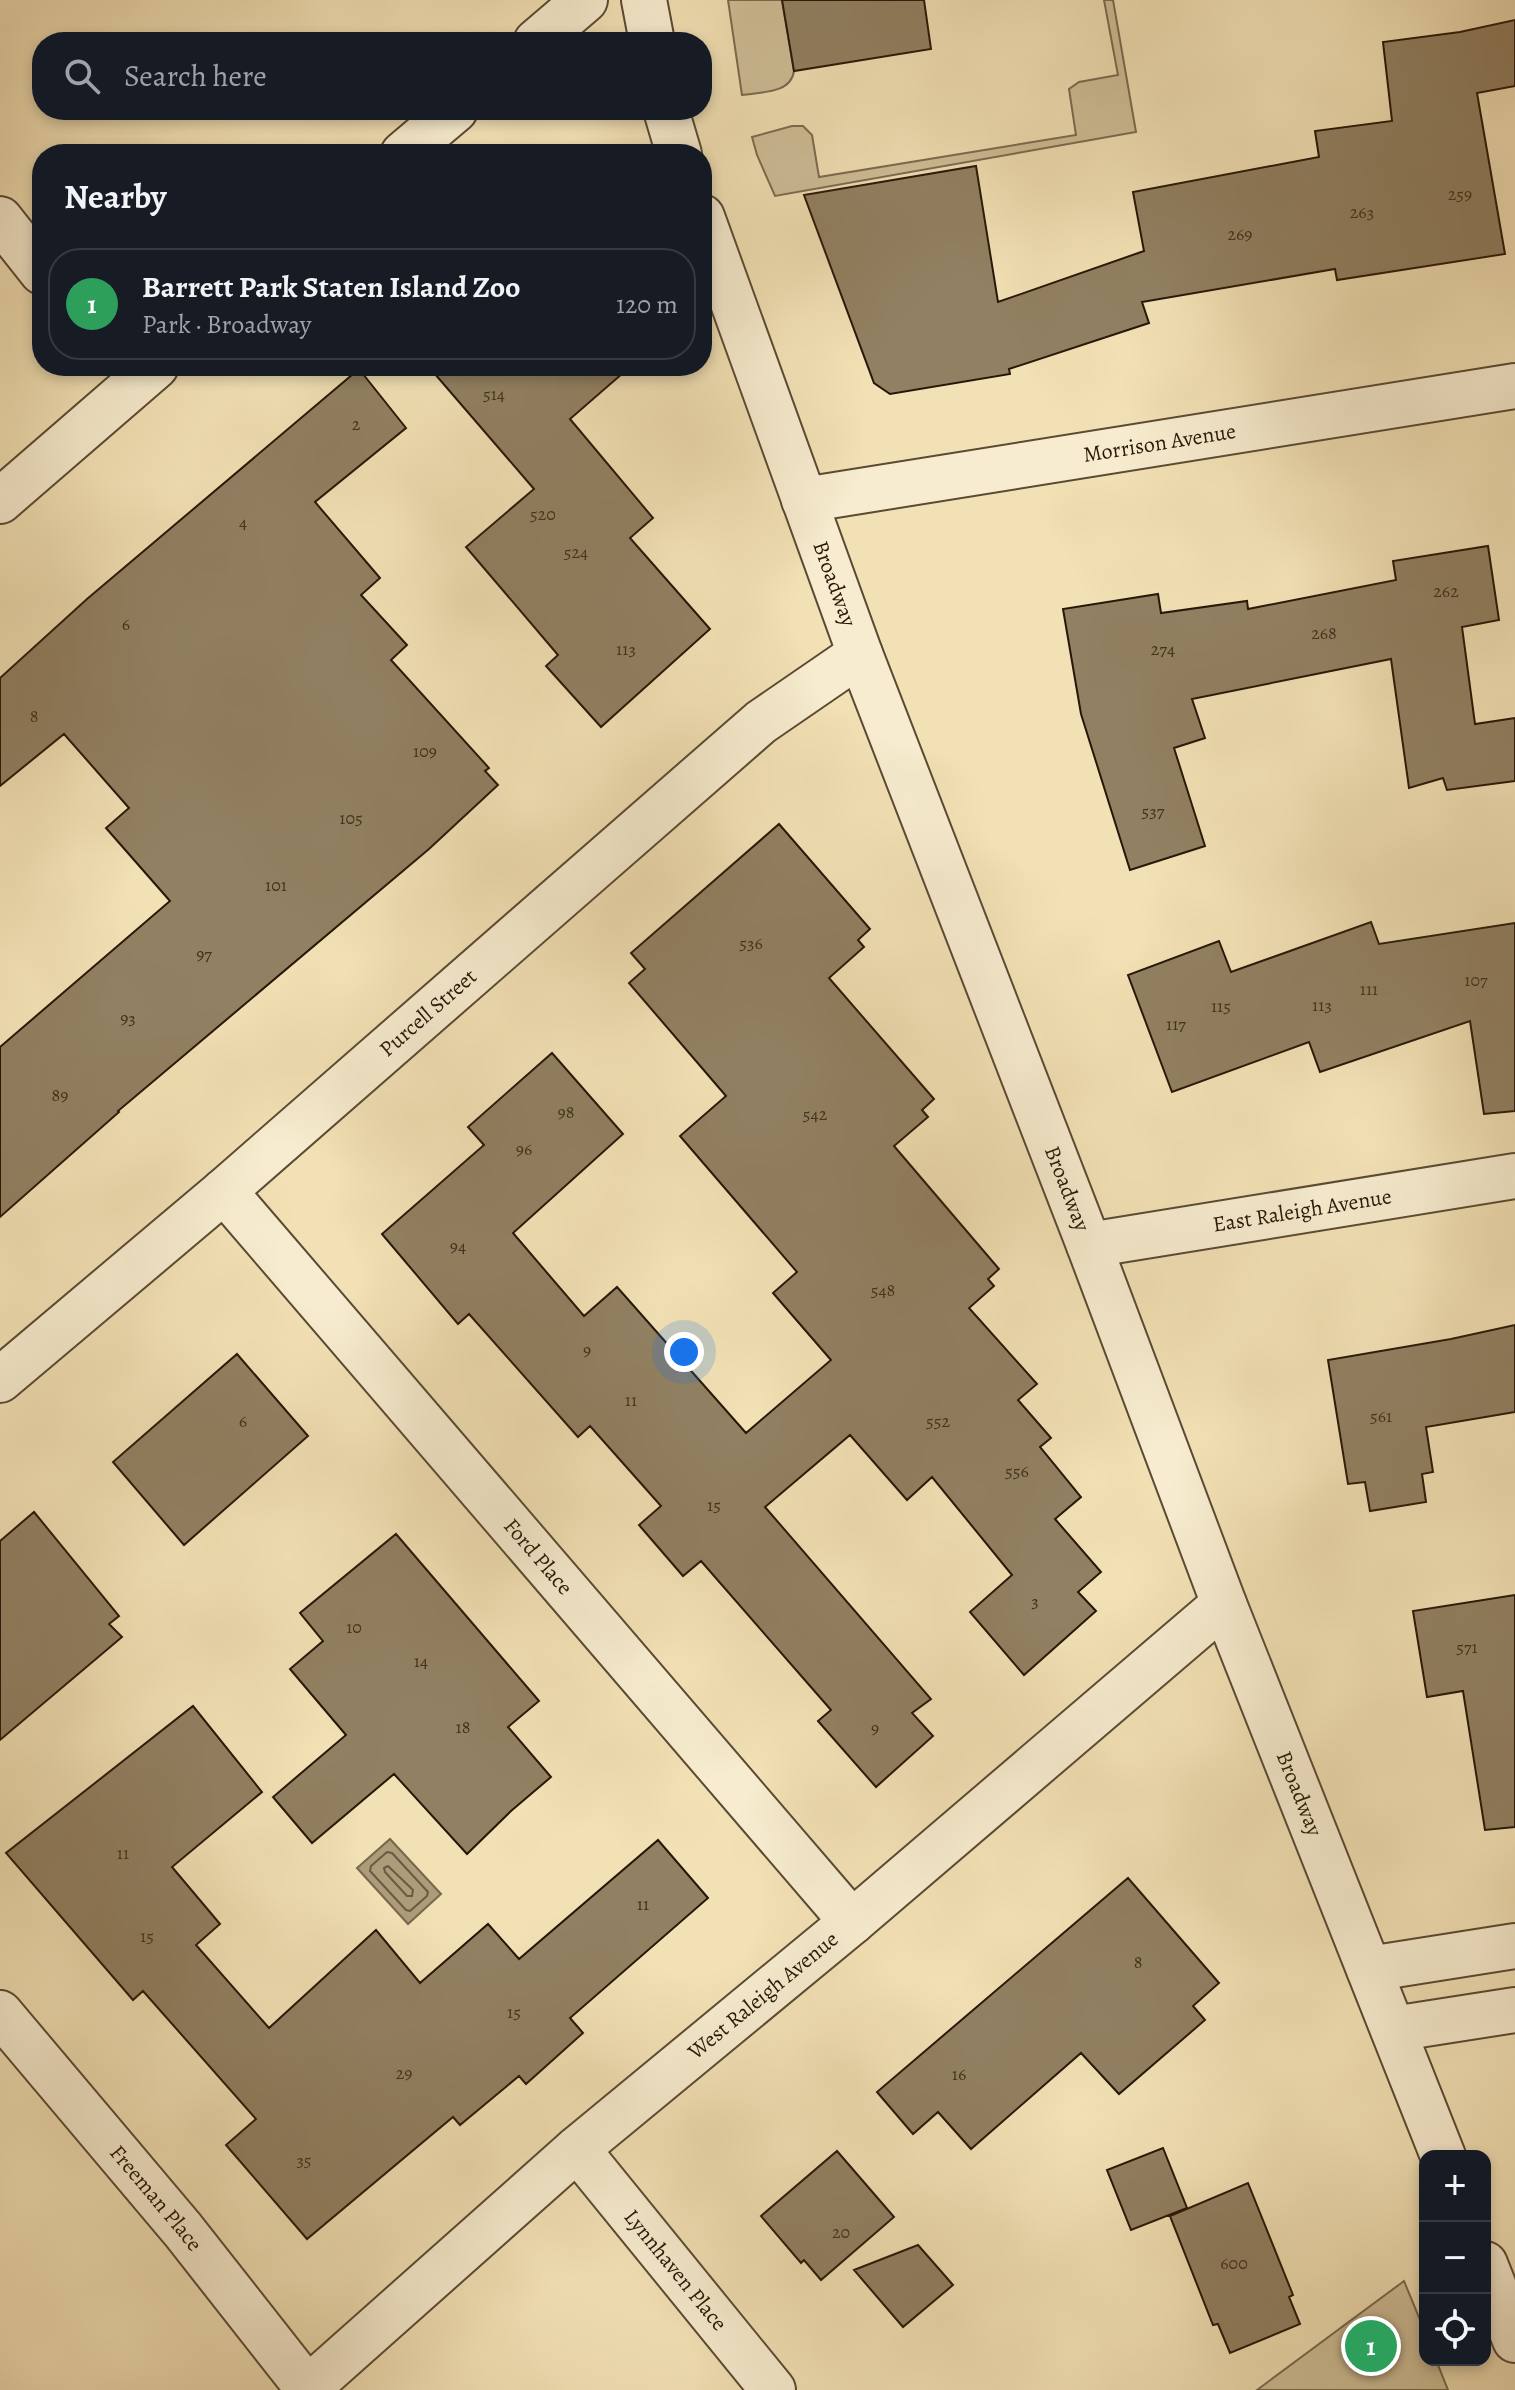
<!DOCTYPE html>
<html lang="en">
<head>
<meta charset="utf-8">
<style>
	body { margin:0; font-family:Alegreya,serif; background:#20242c; color:#f1f3f6 }
	.controls { position:absolute; right:24px; bottom:24px; display:grid; overflow:hidden; border-radius:16px; box-shadow:0 4px 12px #0003 }
	.controls button { width:72px; height:72px; display:grid; place-items:center; padding:0; border:0; border-bottom:2px solid #363941; background:#171b24; color:#f1f3f6; font:40px sans-serif }
	.you { position:absolute; left:684px; top:1352px; width:28px; height:28px; margin:-20px; border:6px solid #fff; border-radius:50%; background:#1a73e8; box-shadow:0 0 0 12px #1a73e833 }
	.badge { display:grid; place-items:center; width:52px; height:52px; border-radius:50%; background:#2563eb; color:#fff; font-size:26px; font-weight:700 }
	.pin { position:absolute; translate:-50% -50%; border:4px solid #fff; box-shadow:0 2px 8px #0006 }
	.list { margin:0; padding:0; list-style:none }
	h2 { display:flex; justify-content:space-between; align-items:center; height:104px; margin:0; padding:0 32px; font-size:34px }
	h2 small { font-size:26px; font-weight:400; color:#9ea1a6 }
	.list li { display:grid; grid-template-columns:52px 1fr auto; gap:24px; align-items:center; box-sizing:border-box; height:112px; margin:0 16px 16px; padding:0 16px; border:2px solid #363941; border-radius:32px }
	.list b { display:block; font-size:30px; white-space:nowrap }
	.list p { margin:0; font-size:26px; white-space:nowrap; color:#9ea1a6 }
	.list em { font-size:26px; font-style:normal; color:#9ea1a6 }
	.icon { flex:none; width:44px; height:44px; fill:none; stroke:currentColor; stroke-width:2; stroke-linecap:round; stroke-linejoin:round }
	.map { position:relative; flex:none; width:1515px; height:2390px; overflow:hidden }
	.search { position:absolute; background:#171b24; box-shadow:0 4px 12px #0003; left:32px; top:32px; width:680px; height:88px; display:flex; align-items:center; gap:20px; box-sizing:border-box; padding:0 28px; border-radius:32px; color:#9ea1a6; font-size:30px }
	.panel { position:absolute; background:#171b24; box-shadow:0 4px 12px #0003; left:32px; top:144px; width:680px; height:232px; border-radius:32px }
	.map>svg:first-child { display:block }
	.green { fill:#cfbf98; stroke:#7b6b50; stroke-width:2 }
	.water { fill:#ad9c7a; stroke:#77674c; stroke-width:2 }
	.lines { fill:none; stroke-linecap:round; stroke-linejoin:round }
	.shore { stroke:#6a5a41; stroke-width:2 }
	.building { fill:#918062; stroke:#271708; stroke-width:2 }
	.minor-casing { stroke:#5a4a33; stroke-width:48 }
	.minor { stroke:#f7eccf; stroke-width:44 }
	.labels { text-anchor:middle; dominant-baseline:central; stroke-width:8; stroke-linejoin:round; paint-order:stroke }
	.number-label { font-size:18px; fill:#42311e }
	.street-label { font-size:22px; fill:#271708; stroke:#f7eccf }
</style>
</head>
<body>
<div class="map">
<svg width="1515" height="2390" viewBox="0 0 1515 2390">
	<rect width="100%" height="100%" fill="#f2e1b5"/>
	<filter id="stains"><feTurbulence type="fractalNoise" baseFrequency=".0025" numOctaves="4"/><feColorMatrix values="0 0 0 0 .2 0 0 0 0 .09 0 0 0 0 .02 0 0 0 .5 -.17"/></filter>
	<radialGradient id="worn" r=".72"><stop offset=".6" stop-color="#630" stop-opacity="0"/><stop offset="1" stop-color="#630" stop-opacity=".3"/></radialGradient>
	<path class="green" d="M728 0H782L794 71C791 94 760 92 742 95Z
		M1104 0H1113L1136 132 775 196 757 155 752 137 792 126H803L812 135 819 177 1076 135 1069 89 1079 82 1118 75Z
		M1404 2281 1425 2332V2360H1436L1448 2390H1257Z"/>
	<path class="water" d="M390 1839 441 1894 408 1924 357 1868Z"/>
	<g class="lines">
		<path class="shore" d="M387 1852 392 1853 428 1892 427 1896 410 1911 406 1910 370 1871 371 1866Z
			M388 1866 413 1890 412 1896H407L385 1872 384 1868Z"/>
	</g>
	<path class="building" d="M782 0H924L931 49 794 71Z
		M1515 20V86L1477 93 1505 254 1337 280 1335 269 1142 302 1149 323 1009 369 1010 374 890 394 874 383 804 195 976 166 998 302 1144 251 1133 192 1319 157 1315 131 1392 121 1383 42 1460 32Z
		M428 366H631L570 419 653 518 630 538 710 629 601 727 546 666 558 655 466 547 534 489Z
		M359 369 406 428 315 502 380 578 361 595 407 645 391 660 489 768 485 771 498 785 429 849 118 1111 119 1112 0 1217V1047L170 901 106 828 129 808 64 734 0 786V678L87 599Z
		M1488 546 1499 620 1462 627 1475 724 1515 718V781L1447 790 1443 778 1409 788 1391 659 1192 699 1205 738 1174 748 1205 846 1130 870 1081 714 1063 609 1158 594 1161 613 1247 601 1248 609 1396 580 1393 561Z
		M779 824 870 929 858 940 864 947 829 978 934 1099 922 1110 928 1117 894 1146 999 1269 988 1279 994 1286 969 1308 1037 1384 1018 1400 1051 1438 1040 1447 1081 1497 1055 1519 1101 1572 1078 1592 1096 1611 1024 1675 970 1612 1012 1575 932 1477 907 1500 850 1435 765 1507 931 1699 912 1713 933 1736 876 1787 818 1721 831 1710 701 1561 683 1576 639 1525 661 1506 590 1426 578 1437 469 1314 458 1324 382 1234 484 1145 468 1127 552 1053 623 1134 513 1233 584 1316 617 1287 746 1433 831 1360 773 1293 797 1272 680 1136 726 1096 629 983 645 969 631 953Z
		M1371 922 1379 944 1515 923V1111L1484 1114 1470 1021 1320 1072 1309 1042 1172 1092 1128 975 1219 941 1231 972Z
		M1515 1325V1412L1426 1427 1433 1472 1422 1474 1426 1502 1370 1511 1365 1482 1348 1484 1328 1360 1451 1339Z
		M237 1354 308 1436 184 1545 113 1462Z
		M34 1512 119 1616 109 1624 122 1637 0 1740V1541Z
		M396 1534 539 1701 508 1727 551 1777 511 1811 467 1854 394 1774 312 1843 273 1797 346 1735 290 1669 323 1641 300 1613Z
		M1515 1595V1827L1485 1830 1463 1691 1427 1697 1413 1611Z
		M193 1706 262 1792 172 1867 220 1924 196 1945 269 2028 376 1930 420 1983 488 1924 519 1959 658 1840 708 1898 570 2018 583 2033 526 2084 519 2076 460 2125 453 2117 307 2239 226 2145 256 2119 143 1991 133 2000 6 1853Z
		M1128 1878 1219 1983 1193 2006 1205 2020 1119 2094 1081 2053 971 2149 938 2112 913 2134 877 2092Z
		M1163 2148 1187 2208 1131 2230 1107 2170Z
		M837 2151 894 2217 821 2280 804 2260 801 2263 761 2216Z
		M1248 2183 1293 2295 1289 2297 1300 2324 1230 2353 1218 2324 1213 2325 1170 2216Z
		M918 2245 953 2285 903 2327 854 2270Z"/>
	<g class="lines">
		<defs>
			<g id="minor">
				<path d="M644 0 652 42"/>
				<path d="M536 42 585 0"/>
				<path d="M666 110 679 154"/>
				<path d="M403 154 455 110"/>
				<path id="s1" d="M702 217 860 654 1089 1245 1224 1604 1443 2156"/>
				<path d="M0 219 42 272"/>
				<path id="s2" d="M804 500 1515 386"/>
				<path d="M0 501 156 366"/>
				<path id="s3" d="M224 1191 852 1922"/>
				<path id="s4" d="M1089 1245 1515 1176"/>
				<path id="s5" d="M0 1380 224 1191 761 722 860 654"/>
				<path d="M1369 1969 1515 1946"/>
				<path id="s6" d="M0 2013 183 2230 308 2389"/>
				<path d="M1393 2029 1515 2010"/>
				<path id="s7" d="M577 2149 773 2390"/>
				<path d="M1485 2264 1515 2340"/>
				<path id="s8" d="M306 2390 577 2149 852 1922 1224 1604"/>
			</g>
		</defs>
		<use href="#minor" class="minor-casing"/>
		<use href="#minor" class="minor"/>
	</g>
	<g class="labels">
		<g class="number-label">
			<text x="1460" y="194">259</text>
			<text x="1362" y="212">263</text>
			<text x="1240" y="234">269</text>
			<text x="494" y="394">514</text>
			<text x="356" y="424">2</text>
			<text x="543" y="514">520</text>
			<text x="243" y="522">4</text>
			<text x="576" y="552">524</text>
			<text x="1446" y="591">262</text>
			<text x="126" y="624">6</text>
			<text x="1324" y="633">268</text>
			<text x="626" y="649">113</text>
			<text x="1163" y="649">274</text>
			<text x="34" y="716">8</text>
			<text x="425" y="751">109</text>
			<text x="1153" y="811">537</text>
			<text x="351" y="818">105</text>
			<text x="276" y="885">101</text>
			<text x="751" y="943">536</text>
			<text x="204" y="954">97</text>
			<text x="1476" y="980">107</text>
			<text x="1369" y="989">111</text>
			<text x="1322" y="1005">113</text>
			<text x="1221" y="1006">115</text>
			<text x="128" y="1018">93</text>
			<text x="1176" y="1024">117</text>
			<text x="60" y="1095">89</text>
			<text x="566" y="1112">98</text>
			<text x="815" y="1114">542</text>
			<text x="524" y="1149">96</text>
			<text x="458" y="1246">94</text>
			<text x="883" y="1290">548</text>
			<text x="587" y="1350">9</text>
			<text x="631" y="1400">11</text>
			<text x="1381" y="1416">561</text>
			<text x="243" y="1421">6</text>
			<text x="938" y="1421">552</text>
			<text x="1017" y="1471">556</text>
			<text x="714" y="1505">15</text>
			<text x="1035" y="1601">3</text>
			<text x="354" y="1627">10</text>
			<text x="1467" y="1647">571</text>
			<text x="421" y="1661">14</text>
			<text x="463" y="1727">18</text>
			<text x="875" y="1728">9</text>
			<text x="123" y="1853">11</text>
			<text x="643" y="1904">11</text>
			<text x="147" y="1936">15</text>
			<text x="1138" y="1962">8</text>
			<text x="514" y="2012">15</text>
			<text x="404" y="2073">29</text>
			<text x="959" y="2074">16</text>
			<text x="304" y="2160">35</text>
			<text x="841" y="2232">20</text>
			<text x="1234" y="2263">600</text>
		</g>
		<g class="street-label">
			<text stroke="none"><textPath href="#s2" startOffset="360">Morrison Avenue</textPath></text>
			<text stroke="none"><textPath href="#s1" startOffset="390">Broadway</textPath></text>
			<text stroke="none"><textPath href="#s5" startOffset="564">Purcell Street</textPath></text>
			<text stroke="none"><textPath href="#s1" startOffset="1038">Broadway</textPath></text>
			<text stroke="none"><textPath href="#s4" startOffset="216">East Raleigh Avenue</textPath></text>
			<text stroke="none"><textPath href="#s3" startOffset="482">Ford Place</textPath></text>
			<text stroke="none"><textPath href="#s1" startOffset="1686">Broadway</textPath></text>
			<text stroke="none"><textPath href="#s8" startOffset="604">West Raleigh Avenue</textPath></text>
			<text stroke="none"><textPath href="#s6" startOffset="242">Freeman Place</textPath></text>
			<text stroke="none"><textPath href="#s7" startOffset="156">Lynnhaven Place</textPath></text>
		</g>
	</g>
	<rect width="100%" height="100%" filter="url(#stains)"/>
	<rect width="100%" height="100%" fill="url(#worn)"/>
</svg>
<div class="controls">
<button>+</button>
<button>−</button>
<button><svg class="icon" aria-label="locate" viewBox="0 0 24 24"><circle cx="12" cy="12" r="6"/><path d="M12 2v4M12 18v4M2 12h4M18 12h4"/></svg></button>
</div>
<div class="you"></div>
<div class="pin badge" style="left:1371px;top:2346px;background:#2e9e5b">1</div>
<div class="search"><svg class="icon" aria-label="search" viewBox="0 0 24 24"><circle cx="10" cy="10" r="6"/><path d="M15 15l6 6"/></svg>Search here</div>
<section class="panel">
<h2>Nearby<small></small></h2>
<ul class="list">
<li><span class="badge" style="background:#2e9e5b">1</span><div><b>Barrett Park Staten Island Zoo</b><p>Park · Broadway</p></div><em>120 m</em></li>
</ul>
</section>
</div>
</body>
</html>
